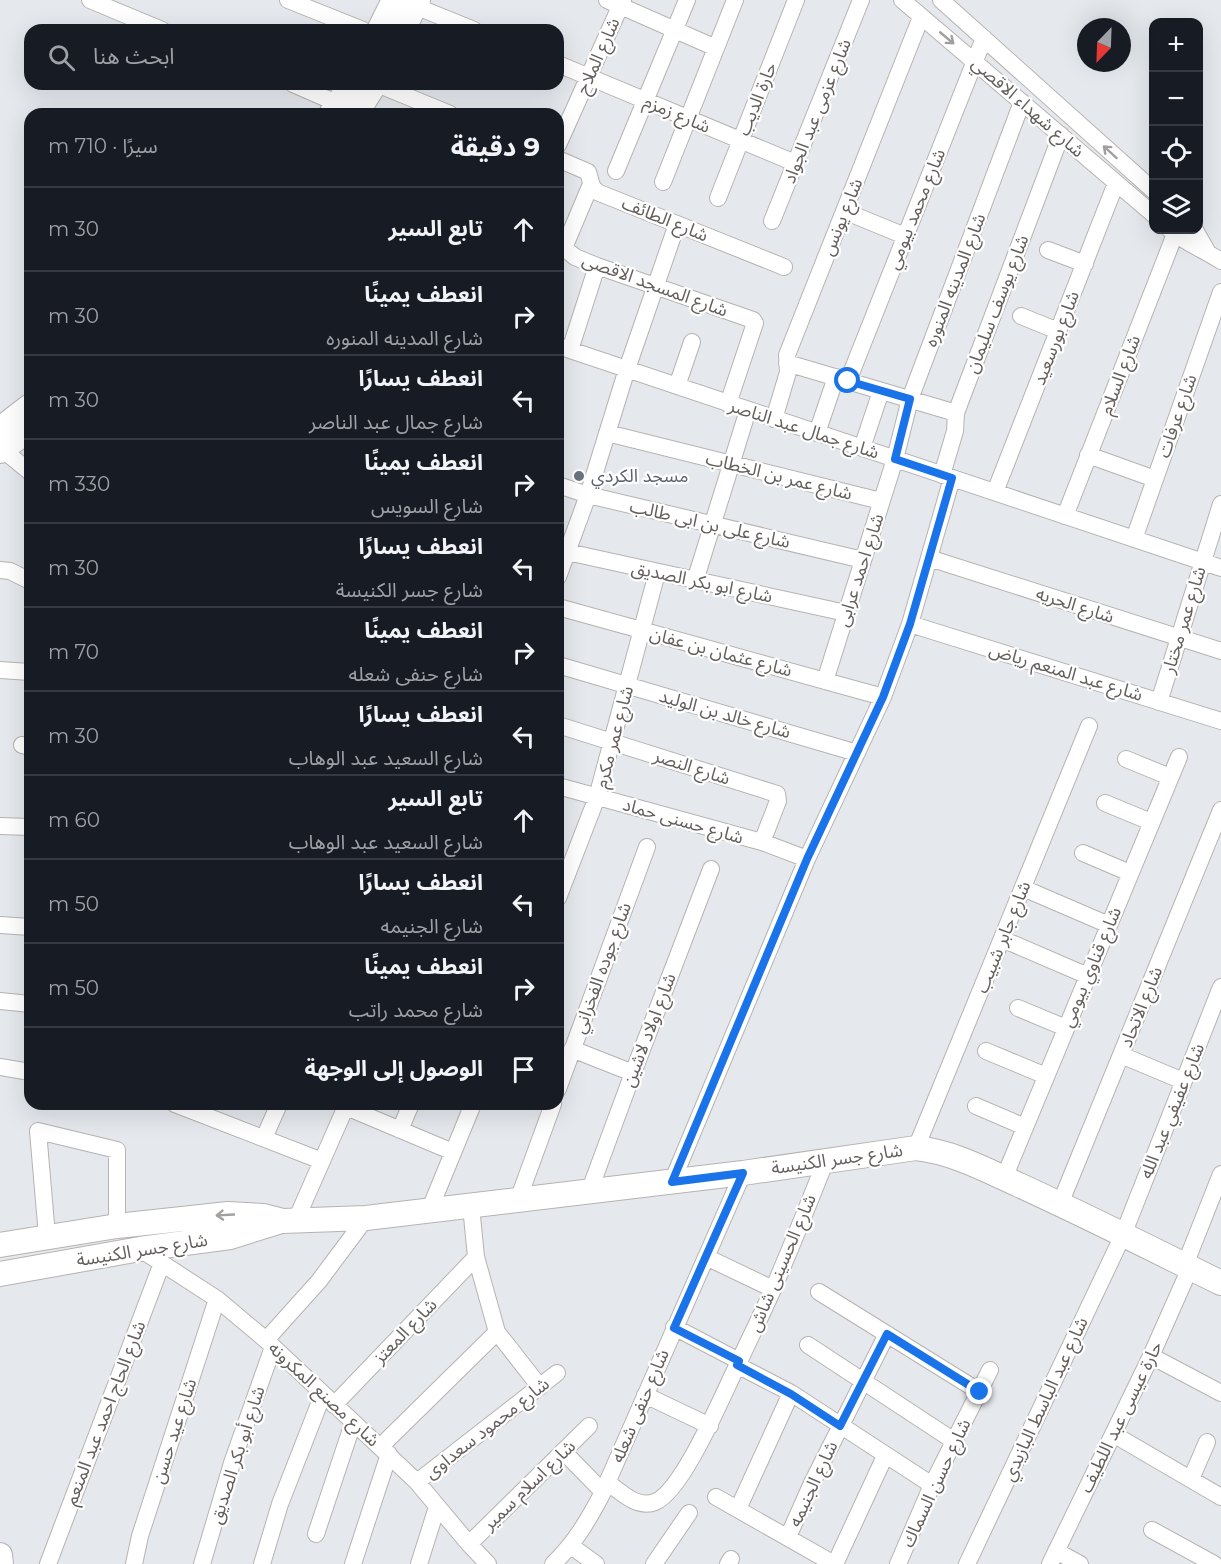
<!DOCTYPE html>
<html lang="ar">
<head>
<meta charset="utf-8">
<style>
	body { margin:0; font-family:Montserrat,"Noto Sans Arabic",sans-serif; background:#20242c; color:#f1f3f6; direction:rtl }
	.controls { position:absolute; right:18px; top:18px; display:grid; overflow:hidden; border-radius:12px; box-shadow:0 6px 24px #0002 }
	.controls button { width:54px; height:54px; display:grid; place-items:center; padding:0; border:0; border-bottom:2px solid #363941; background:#171b24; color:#f1f3f6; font:30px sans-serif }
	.compass { position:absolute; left:1077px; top:18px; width:54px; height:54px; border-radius:50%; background:#171b24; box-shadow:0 6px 24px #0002; rotate:203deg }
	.stop { position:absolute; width:18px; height:18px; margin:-14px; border:4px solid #1a73e8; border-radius:50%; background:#fff }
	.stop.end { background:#1a73e8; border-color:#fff; box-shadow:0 2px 6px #0008 }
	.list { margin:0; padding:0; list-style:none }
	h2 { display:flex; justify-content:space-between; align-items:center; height:78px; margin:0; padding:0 24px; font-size:26px }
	h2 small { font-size:20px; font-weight:400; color:#9ea1a6 }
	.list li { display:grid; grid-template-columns:39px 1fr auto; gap:18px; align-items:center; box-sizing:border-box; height:84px; padding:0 24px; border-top:2px solid #363941 }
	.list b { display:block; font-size:22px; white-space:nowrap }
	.list p { margin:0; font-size:20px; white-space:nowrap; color:#9ea1a6 }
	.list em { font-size:20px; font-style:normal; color:#9ea1a6 }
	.icon { flex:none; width:33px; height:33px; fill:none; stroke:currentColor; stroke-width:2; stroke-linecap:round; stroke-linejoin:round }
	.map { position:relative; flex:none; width:1221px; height:1564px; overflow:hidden; direction:ltr }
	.search { position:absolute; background:#171b24; box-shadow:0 6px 24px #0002; left:24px; top:24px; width:540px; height:66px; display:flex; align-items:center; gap:15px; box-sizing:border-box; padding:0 21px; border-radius:18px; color:#9ea1a6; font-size:22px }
	.panel { position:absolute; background:#171b24; box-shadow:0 6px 24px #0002; left:24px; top:108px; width:540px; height:1002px; border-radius:18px; direction:rtl }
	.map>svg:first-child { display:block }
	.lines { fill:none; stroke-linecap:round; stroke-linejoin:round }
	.minor-casing { stroke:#b6b3b0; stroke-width:18 }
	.secondary-casing { stroke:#b7b2af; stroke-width:26 }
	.minor { stroke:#fff; stroke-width:16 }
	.secondary { stroke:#fff; stroke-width:24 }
	.oneway { stroke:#a29f9e }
	.route { stroke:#1a73e8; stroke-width:8 }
	.worship-dot { fill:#6b7280; stroke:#fff; stroke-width:2 }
	.labels { text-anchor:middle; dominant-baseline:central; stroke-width:4.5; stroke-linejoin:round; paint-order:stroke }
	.street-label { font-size:18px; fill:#645f5d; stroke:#fff }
	.worship-label { font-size:18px; fill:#5b616d; stroke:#fff; text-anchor:start }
</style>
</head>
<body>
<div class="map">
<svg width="1221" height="1564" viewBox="0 0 1221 1564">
	<rect width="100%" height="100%" fill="#e5e9ee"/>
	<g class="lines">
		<defs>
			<path id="minor" d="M90 0 162 30
				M288 0 363 30
				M607 0 716 48
				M902 0 1154 215
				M941 0 1154 191
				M415 6 474 30
				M558 64 795 163
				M293 84 348 108
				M377 84 450 114
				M558 145 623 0
				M558 159 588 172 592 186 597 192 784 267
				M616 171 687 0
				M663 182 735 0
				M718 198 796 0
				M844 211 905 236
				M772 221 861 0
				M1170 230C1186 243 1204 250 1221 261
				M1195 230 1208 253
				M558 243 575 257 597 266 753 320 755 323 728 404
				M564 248 591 184
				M1048 250 1085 264
				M1021 316 1058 331
				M558 346 1221 568
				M570 350 597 266
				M787 363 956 413
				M848 381 984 38
				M677 386 692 342
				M774 419 788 372 787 355 921 17
				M607 433 881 501
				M817 433 836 377
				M862 448 881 391
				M2 449 30 472
				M1088 455 1155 479
				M942 475 955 431 956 413 1061 135
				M558 485 588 495 863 560
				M995 492 1116 183
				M1065 516 1175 234
				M1134 539 1221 292
				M558 550 846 613
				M929 558 1221 651
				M0 570 10 571 30 581
				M558 577 588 495 627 369 677 224
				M695 581 748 410
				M558 607 883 697
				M910 624 1221 721
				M558 665 857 753
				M0 670 30 672
				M825 681 895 459 910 399 1022 102
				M1159 702 1221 504
				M558 725 777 794 778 801 762 842
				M22 745 30 747
				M1126 759 1170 777
				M558 786 762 842 807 859
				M1105 803 1151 822
				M0 826 30 827
				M1083 853 1130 873
				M1023 888 1109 925
				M558 898 597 797 657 573
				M0 925 30 927
				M1002 939 1088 976
				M0 1001 30 1004
				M1018 1008 1066 1028
				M572 1049 633 1073
				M986 1051 1046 1076
				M1121 1055 1183 1081
				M0 1067 30 1072
				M558 1089 647 847
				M175 1104 322 1161
				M976 1106 1025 1127
				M346 1107 453 1152
				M400 1130 411 1104
				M264 1138 279 1104
				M916 1148 1089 726
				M1004 1178 1179 757
				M672 1182 807 859 883 697 910 624 952 478
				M589 1192 633 1073 711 869
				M518 1200 553 1104
				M1060 1204 1221 810
				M471 1206 476 1257 497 1332 540 1387
				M429 1211 473 1104
				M296 1220 347 1104
				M47 1236 38 1131 117 1150V1226
				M140 1249 217 1299 266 1340 417 1482 469 1544 488 1564
				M706 1257 773 1289
				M1185 1265 1221 1174
				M819 1292 980 1392
				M674 1327 739 1361
				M266 1340 319 1281 366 1218
				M808 1345 954 1441
				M1151 1356 1221 1393
				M737 1365 791 1393 932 1485
				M645 1395 710 1426
				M334 1405 476 1257
				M1113 1434 1221 1497
				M380 1447 497 1332
				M563 1451 603 1492
				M1191 1479 1207 1442
				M417 1482 557 1373
				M607 1482C621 1492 637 1509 655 1502 683 1491 723 1394 737 1366 749 1340 762 1314 774 1287 792 1245 809 1203 826 1160
				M716 1497 834 1564
				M738 1509 791 1393
				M1152 1530 1214 1564
				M316 1534 353 1423
				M788 1537 812 1483 887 1334
				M469 1544 589 1426
				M571 1546 596 1564
				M1056 1551 1080 1564
				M48 1564 162 1263
				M134 1564 140 1536 217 1299
				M202 1564 232 1463 273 1347
				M262 1564 280 1504 323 1394
				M353 1564 389 1454
				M419 1564 437 1507
				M553 1564C575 1543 589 1519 603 1492L743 1173
				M654 1564 689 1513
				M728 1564 731 1559
				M835 1564 885 1456
				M898 1564 932 1485 990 1370
				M967 1564 1123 1235 1221 987
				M1050 1564 1151 1356 1190 1268"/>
			<path id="secondary" d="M379 30 394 0
				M403 30 418 0
				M331 114 351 84
				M356 114 375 84
				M0 429 30 406
				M0 451 30 429
				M0 1245 117 1226 228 1214 264 1216 283 1221 366 1218 743 1173 916 1148C953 1152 986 1170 1019 1185 1087 1216 1154 1250 1221 1283
				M0 1274 140 1249 230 1237 281 1221
				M0 1555 1 1564"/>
		</defs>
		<use href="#minor" class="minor-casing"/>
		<use href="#secondary" class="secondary-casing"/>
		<use href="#minor" class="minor"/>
		<use href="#secondary" class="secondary"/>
	</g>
	<defs><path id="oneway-shaft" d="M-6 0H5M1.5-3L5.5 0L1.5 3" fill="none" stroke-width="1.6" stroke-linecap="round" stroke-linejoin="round" transform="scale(1.5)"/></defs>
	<g class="oneway">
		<use href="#oneway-shaft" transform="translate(947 38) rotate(40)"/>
		<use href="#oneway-shaft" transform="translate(1110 152) rotate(-138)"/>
		<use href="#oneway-shaft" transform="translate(225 1215) rotate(177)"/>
	</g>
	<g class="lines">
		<path class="route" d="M848 381 910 399 895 459 952 478 910 624 883 697 807 859 672 1182 743 1173 674 1328 739 1361 737 1365 791 1394 840 1426 887 1334 980 1392"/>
	</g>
	<circle class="worship-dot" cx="579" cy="476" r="6"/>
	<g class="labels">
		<g class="street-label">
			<text transform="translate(598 56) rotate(-66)">شارع الملاح</text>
			<text transform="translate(757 99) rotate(-68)">حارة الديب</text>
			<text transform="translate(1028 107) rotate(41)">شارع شهداء الاقصي</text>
			<text transform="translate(817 111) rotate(-68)">شارع عزمى عبد الجواد</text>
			<text transform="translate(677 114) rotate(23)">شارع زمزم</text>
			<text transform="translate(916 209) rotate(-68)">شارع محمد بيومي</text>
			<text transform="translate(842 217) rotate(-68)">شارع يونس</text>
			<text transform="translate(665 219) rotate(22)">شارع الطائف</text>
			<text transform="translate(955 280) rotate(-69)">شارع المدينه المنوره</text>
			<text transform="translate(655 285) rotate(20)">شارع المسجد الاقصى</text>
			<text transform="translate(997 304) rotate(-69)">شارع يوسف سليمان</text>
			<text transform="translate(1056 338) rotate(-69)">شارع بورسعيد</text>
			<text transform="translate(1120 375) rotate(-69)">شارع السلام</text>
			<text transform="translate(1177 416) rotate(-71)">شارع عرفات</text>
			<text transform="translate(804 429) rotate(18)">شارع جمال عبد الناصر</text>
			<text transform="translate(779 476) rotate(14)">شارع عمر بن الخطاب</text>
			<text transform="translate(710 524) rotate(13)">شارع على بن ابى طالب</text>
			<text transform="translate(860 570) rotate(-72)">شارع احمد عرابى</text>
			<text transform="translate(702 582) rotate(12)">شارع ابو بكر الصديق</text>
			<text transform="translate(1075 605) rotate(18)">شارع الحريه</text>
			<text transform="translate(1184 620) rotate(-73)">شارع عمر مختار</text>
			<text transform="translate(721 652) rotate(15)">شارع عثمان بن عفان</text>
			<text transform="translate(1066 672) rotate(17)">شارع عبد المنعم رياض</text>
			<text transform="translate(725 714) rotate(16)">شارع خالد بن الوليد</text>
			<text transform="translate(614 737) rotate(-75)">شارع عمر مكرم</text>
			<text transform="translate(692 767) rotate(18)">شارع النصر</text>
			<text transform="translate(683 821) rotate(16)">شارع حسنى حماد</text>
			<text transform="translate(1003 937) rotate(-68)">شارع جابر شبيب</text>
			<text transform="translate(1091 967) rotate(-67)">شارع قناوي بيومي</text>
			<text transform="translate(602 968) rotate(-70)">شارع جوده الفخراني</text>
			<text transform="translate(1141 1007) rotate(-68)">شارع الاتحاد</text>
			<text transform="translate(649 1030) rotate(-69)">شارع اولاد لاشين</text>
			<text transform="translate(1172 1111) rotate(-68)">شارع عفيفي عبد الله</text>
			<text transform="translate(837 1159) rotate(-8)">شارع جسر الكنيسة</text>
			<text transform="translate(142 1250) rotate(-9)">شارع جسر الكنيسة</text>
			<text transform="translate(782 1263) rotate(-67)">شارع الحسينى شاش</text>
			<text transform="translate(405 1331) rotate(-46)">شارع المعتز</text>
			<text transform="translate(324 1394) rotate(43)">شارع مصنع المكرونه</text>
			<text transform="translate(1045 1399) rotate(-65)">شارع عبد الباسط البازيدي</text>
			<text transform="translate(640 1406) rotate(-67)">شارع حنفى شعله</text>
			<text transform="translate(105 1413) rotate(-69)">شارع الحاج احمد عبد المنعم</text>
			<text transform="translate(1121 1417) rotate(-64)">حارة عيسى عبد اللطيف</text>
			<text transform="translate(487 1428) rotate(-38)">شارع محمود سعداوى</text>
			<text transform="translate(174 1431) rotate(-72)">شارع عيد حسن</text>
			<text transform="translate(237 1455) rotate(-72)">شارع أبو بكر الصديق</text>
			<text transform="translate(936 1483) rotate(-65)">شارع حسن السماك</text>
			<text transform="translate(813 1484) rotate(-65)">شارع الجنيمه</text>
			<text transform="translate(529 1485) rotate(-44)">شارع اسلام سمير</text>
		</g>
		<g class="worship-label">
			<text x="591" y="476">مسجد الكردي</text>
		</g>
	</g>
</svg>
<div class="controls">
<button>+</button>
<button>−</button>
<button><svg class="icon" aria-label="locate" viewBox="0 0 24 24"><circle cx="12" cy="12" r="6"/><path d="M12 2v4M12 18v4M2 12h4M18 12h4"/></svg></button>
<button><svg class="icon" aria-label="layers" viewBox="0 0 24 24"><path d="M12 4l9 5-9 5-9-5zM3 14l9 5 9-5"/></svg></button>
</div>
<svg class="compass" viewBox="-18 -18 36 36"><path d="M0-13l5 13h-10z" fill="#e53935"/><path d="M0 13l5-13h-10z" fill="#9ea1a6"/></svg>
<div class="stop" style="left:848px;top:381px"></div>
<div class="stop end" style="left:980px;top:1392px"></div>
<div class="search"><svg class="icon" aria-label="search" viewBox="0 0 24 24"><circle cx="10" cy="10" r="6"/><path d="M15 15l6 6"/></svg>ابحث هنا</div>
<section class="panel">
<h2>9 دقيقة<small>سيرًا · 710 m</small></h2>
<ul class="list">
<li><svg class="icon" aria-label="ahead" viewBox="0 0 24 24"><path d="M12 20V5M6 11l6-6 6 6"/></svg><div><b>تابع السير</b></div><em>30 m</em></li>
<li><svg class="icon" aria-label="right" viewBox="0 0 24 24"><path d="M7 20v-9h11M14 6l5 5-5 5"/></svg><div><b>انعطف يمينًا</b><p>شارع المدينه المنوره</p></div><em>30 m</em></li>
<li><svg class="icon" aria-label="left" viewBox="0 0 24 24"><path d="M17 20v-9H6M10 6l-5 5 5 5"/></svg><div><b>انعطف يسارًا</b><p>شارع جمال عبد الناصر</p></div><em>30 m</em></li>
<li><svg class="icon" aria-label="right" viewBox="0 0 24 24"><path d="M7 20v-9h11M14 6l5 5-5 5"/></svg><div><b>انعطف يمينًا</b><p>شارع السويس</p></div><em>330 m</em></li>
<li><svg class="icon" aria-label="left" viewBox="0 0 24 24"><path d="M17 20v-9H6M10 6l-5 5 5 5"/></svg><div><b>انعطف يسارًا</b><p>شارع جسر الكنيسة</p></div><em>30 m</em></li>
<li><svg class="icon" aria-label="right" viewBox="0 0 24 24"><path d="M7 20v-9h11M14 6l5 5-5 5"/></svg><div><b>انعطف يمينًا</b><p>شارع حنفى شعله</p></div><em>70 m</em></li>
<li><svg class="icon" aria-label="left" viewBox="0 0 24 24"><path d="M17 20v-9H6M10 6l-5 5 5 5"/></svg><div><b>انعطف يسارًا</b><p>شارع السعيد عبد الوهاب</p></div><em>30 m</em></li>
<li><svg class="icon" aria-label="ahead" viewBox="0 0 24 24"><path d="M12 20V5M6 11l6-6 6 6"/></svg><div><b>تابع السير</b><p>شارع السعيد عبد الوهاب</p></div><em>60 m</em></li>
<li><svg class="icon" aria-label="left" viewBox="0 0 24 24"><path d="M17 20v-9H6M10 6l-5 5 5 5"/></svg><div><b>انعطف يسارًا</b><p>شارع الجنيمه</p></div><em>50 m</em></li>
<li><svg class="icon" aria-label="right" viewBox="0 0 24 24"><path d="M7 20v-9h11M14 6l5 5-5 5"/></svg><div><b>انعطف يمينًا</b><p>شارع محمد راتب</p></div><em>50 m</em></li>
<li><svg class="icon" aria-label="arrive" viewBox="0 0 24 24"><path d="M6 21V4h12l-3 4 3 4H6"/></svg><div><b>الوصول إلى الوجهة</b></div></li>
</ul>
</section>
</div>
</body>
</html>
